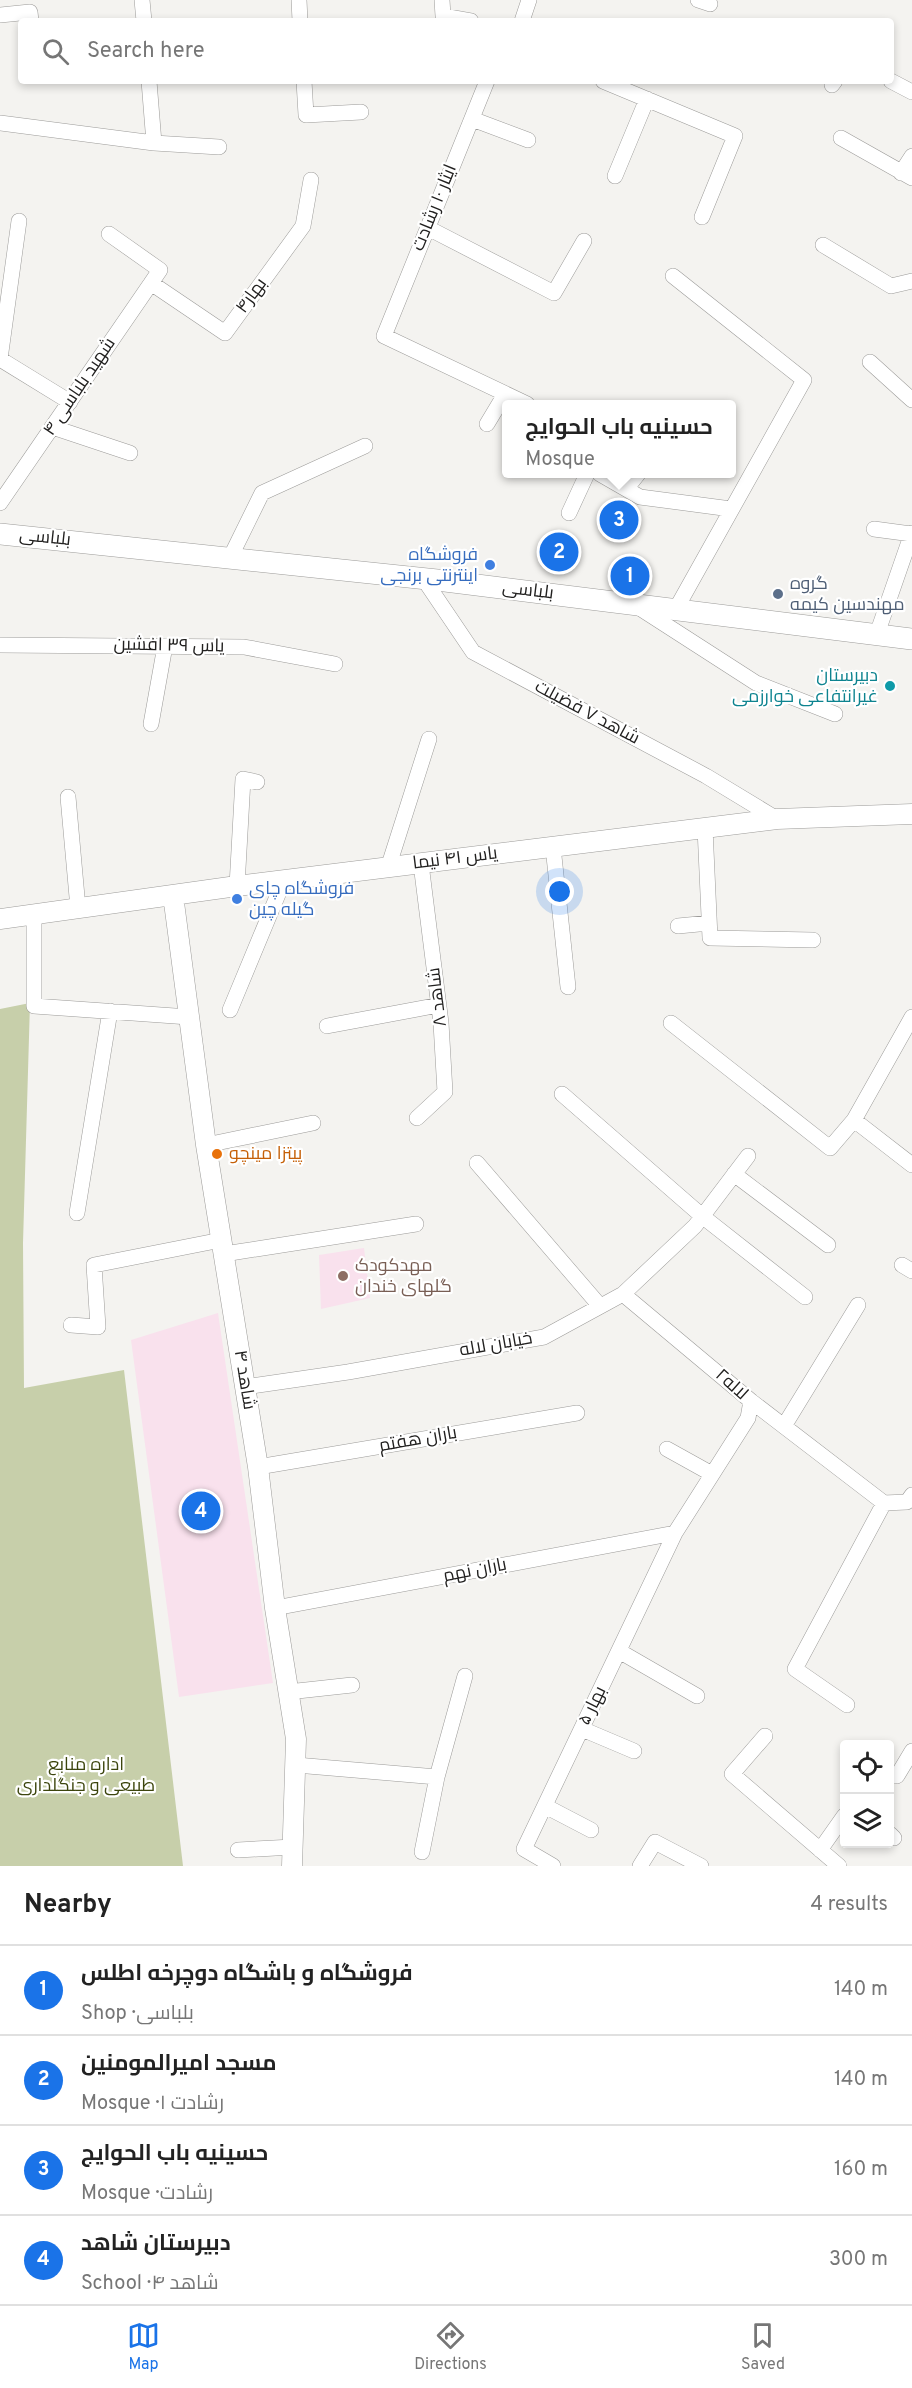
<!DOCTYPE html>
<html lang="en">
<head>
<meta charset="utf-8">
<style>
	body { margin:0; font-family:Overpass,Cairo,sans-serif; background:#f2f2f2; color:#222 }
	.controls { position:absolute; right:18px; bottom:18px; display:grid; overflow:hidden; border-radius:6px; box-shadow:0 3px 9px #0003 }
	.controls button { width:54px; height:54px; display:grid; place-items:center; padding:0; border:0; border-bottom:2px solid #e0e0e0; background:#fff; color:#222; font:30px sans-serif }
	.you { position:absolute; left:560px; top:892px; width:21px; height:21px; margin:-15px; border:4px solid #fff; border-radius:50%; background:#1a73e8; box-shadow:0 0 0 9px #1a73e833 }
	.badge { display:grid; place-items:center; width:39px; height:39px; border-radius:50%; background:#1a73e8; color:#fff; font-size:20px; font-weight:700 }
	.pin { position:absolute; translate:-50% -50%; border:3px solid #fff; box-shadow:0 2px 6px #0006 }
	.popup { position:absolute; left:502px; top:400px; width:234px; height:78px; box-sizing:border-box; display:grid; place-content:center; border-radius:6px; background:#fff; filter:drop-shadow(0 2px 4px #0005); font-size:20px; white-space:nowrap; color:#767676 }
	.popup b { font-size:22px; color:#222 }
	.popup::after { content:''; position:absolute; left:50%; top:100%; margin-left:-12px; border:12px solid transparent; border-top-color:#fff }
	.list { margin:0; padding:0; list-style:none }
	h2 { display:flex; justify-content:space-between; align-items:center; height:78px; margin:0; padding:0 24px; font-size:26px }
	h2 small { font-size:20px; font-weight:400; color:#767676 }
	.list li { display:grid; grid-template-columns:39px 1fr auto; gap:18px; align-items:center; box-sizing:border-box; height:90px; padding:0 24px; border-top:2px solid #e0e0e0 }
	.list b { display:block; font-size:22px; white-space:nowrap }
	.list p { margin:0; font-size:20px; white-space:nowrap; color:#767676 }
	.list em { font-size:20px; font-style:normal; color:#767676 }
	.icon { flex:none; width:33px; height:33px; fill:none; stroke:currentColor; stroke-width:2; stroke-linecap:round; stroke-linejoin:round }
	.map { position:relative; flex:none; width:912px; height:1866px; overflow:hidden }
	.search { position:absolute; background:#fff; box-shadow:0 3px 9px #0003; left:18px; right:18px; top:18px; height:66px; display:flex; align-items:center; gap:15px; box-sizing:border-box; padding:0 21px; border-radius:6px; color:#767676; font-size:22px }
	.sheet { height:438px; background:#fff }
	nav { display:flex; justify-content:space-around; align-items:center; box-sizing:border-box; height:84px; border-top:2px solid #e0e0e0; background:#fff; font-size:16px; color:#767676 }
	nav a { display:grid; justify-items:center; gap:3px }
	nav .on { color:#1a73e8 }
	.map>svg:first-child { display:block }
	.education { fill:#f9e1ed }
	.green { fill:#c7cfaa }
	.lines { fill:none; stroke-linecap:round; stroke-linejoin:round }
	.minor-casing { stroke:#9c9b99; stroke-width:16 }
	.tertiary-casing { stroke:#9c9b99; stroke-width:21 }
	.secondary-casing { stroke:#9c9b99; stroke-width:22 }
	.minor { stroke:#fff; stroke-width:15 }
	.tertiary { stroke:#fff; stroke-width:20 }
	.secondary { stroke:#fff; stroke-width:21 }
	.shop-dot { fill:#3f7fe0; stroke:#fff; stroke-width:2 }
	.service-dot { fill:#5c6f8a; stroke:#fff; stroke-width:2 }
	.culture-dot { fill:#0f9aa8; stroke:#fff; stroke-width:2 }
	.food-dot { fill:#e8710a; stroke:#fff; stroke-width:2 }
	.education-dot { fill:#8d6e63; stroke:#fff; stroke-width:2 }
	.labels { text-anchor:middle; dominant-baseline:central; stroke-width:4.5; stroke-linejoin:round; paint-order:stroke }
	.street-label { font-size:18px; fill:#222120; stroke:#fff }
	.shop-label { font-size:18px; fill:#366cbe; stroke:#fff; text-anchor:end }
	.service-label { font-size:18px; fill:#4e5e75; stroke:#fff; text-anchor:start }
	.culture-label { font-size:18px; fill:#0d838f; stroke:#fff; text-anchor:end }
	.food-label { font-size:18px; fill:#c56008; stroke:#fff; text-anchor:start }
	.education-label { font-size:18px; fill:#785e54; stroke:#fff; text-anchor:start }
	.park-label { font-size:18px; fill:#3c450d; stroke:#fff }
</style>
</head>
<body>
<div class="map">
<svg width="912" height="1866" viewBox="0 0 912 1866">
	<rect width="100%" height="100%" fill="#f4f3f0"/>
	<path class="education" d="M364 1248 370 1298 321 1309 319 1255Z
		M218 1313 273 1683 179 1697 131 1340Z"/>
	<path class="green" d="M30 1003 23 1243 24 1388 124 1370 183 1866H0V1009Z"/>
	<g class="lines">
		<defs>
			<path id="minor" d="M142 0 144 21
				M299 0 300 21
				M442 0 443 16 471 21
				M698 0 710 4
				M0 15 30 12 31 21
				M522 21 529 0
				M304 81 306 115 361 112
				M487 81 384 336 527 404
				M603 81 735 136 702 217
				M891 81 912 92
				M832 85 835 81
				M472 119 528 140
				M0 123 154 143 149 81
				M841 138 912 178
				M154 143 219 147
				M901 173 912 156
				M615 176 647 99
				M19 221 0 359 70 402
				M428 228 554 293 584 241
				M823 245 891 286 912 281
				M673 276 804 380 676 609
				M151 283 225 333 303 226 311 180
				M870 362 912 400
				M487 424 505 394
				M52 427 130 453
				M600 474 640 497 731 509
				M626 489 638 474
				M0 503 160 270 109 234
				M569 513 587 474
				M874 529 912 534
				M230 558 262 493 365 446
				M423 578 473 652 706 776 777 819
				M638 607 756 683 835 714
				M877 634 912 533
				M0 645 244 647 335 664
				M151 724 165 646
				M68 797 78 908
				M705 828 710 938 813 940
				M553 847 568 987
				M388 868 429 739
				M237 886 243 779 257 782
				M34 914V1006L189 1017
				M678 926 709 923
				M230 1010 284 880
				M912 1017 854 1120 912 1165
				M671 1023 830 1148 854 1120
				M327 1026 439 1005
				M562 1094 702 1216 805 1297
				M417 1118 445 1092 441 1023 421 864
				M206 1145 313 1123
				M477 1163 600 1306
				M734 1174 828 1245
				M77 1213 110 1011
				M224 1254 416 1224
				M902 1265 912 1271
				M71 1325 98 1327 94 1265 221 1240
				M245 1387 348 1372 544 1337 623 1294 695 1226 748 1156
				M751 1401 884 1503 795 1669 847 1705
				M784 1426 858 1305
				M667 1449 712 1474
				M258 1467 577 1413
				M884 1503 907 1502 912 1495
				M275 1608 675 1533
				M619 1651 697 1696
				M288 1692 352 1685
				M582 1729 634 1751
				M765 1736 732 1774 839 1866
				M296 1765 437 1777
				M897 1776 912 1751
				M545 1806 591 1830
				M890 1834 894 1838
				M238 1850 293 1847
				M820 1850 844 1816
				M422 1852 437 1777 465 1676
				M553 1866 524 1849 675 1533 748 1418 751 1401 623 1294
				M640 1866 655 1842 701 1866"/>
			<path id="tertiary" d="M173 895 206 1145 258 1467 275 1608 296 1739 292 1866
				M0 919 237 886 777 819 912 814"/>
			<path id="secondary" d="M0 534 437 580 912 639"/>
		</defs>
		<use href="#minor" class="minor-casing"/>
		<use href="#tertiary" class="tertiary-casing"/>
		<use href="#secondary" class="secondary-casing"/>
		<use href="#minor" class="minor"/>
		<use href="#tertiary" class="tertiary"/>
		<use href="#secondary" class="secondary"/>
	</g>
	<g class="shop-dot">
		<circle cx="490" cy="565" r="6"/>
		<circle cx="237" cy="899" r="6"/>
	</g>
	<circle class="service-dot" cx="778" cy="594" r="6"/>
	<circle class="culture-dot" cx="890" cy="686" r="6"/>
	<circle class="food-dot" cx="217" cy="1154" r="6"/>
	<circle class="education-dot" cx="343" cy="1276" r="6"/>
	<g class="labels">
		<g class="street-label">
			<text transform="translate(435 208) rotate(-68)">ایثار ۱۰ رشادت</text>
			<text transform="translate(252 296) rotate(-54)">بهار۴</text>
			<text transform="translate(80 387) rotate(-56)">شهید بلباسی ۴</text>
			<text transform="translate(45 538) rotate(6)">بلباسی</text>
			<text transform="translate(528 591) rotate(7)">بلباسی</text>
			<text transform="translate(169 646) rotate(1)">یاس ۳۹ افشین</text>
			<text transform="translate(587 713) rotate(28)">شاهد ۷ فضیلت</text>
			<text transform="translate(455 859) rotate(-7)">یاس ۴۱ نیما</text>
			<text transform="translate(438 997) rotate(-97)">شاهد ۸</text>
			<text transform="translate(496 1345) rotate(-10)">خیابان لاله</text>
			<text transform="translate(244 1380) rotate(81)">شاهد ۴</text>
			<text transform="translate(731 1385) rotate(42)">لاله۲</text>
			<text transform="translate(418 1440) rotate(-10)">باران هفتم</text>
			<text transform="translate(475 1571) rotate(-11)">باران نهم</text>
			<text transform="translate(593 1706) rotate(-64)">بهار ۵</text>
		</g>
		<g class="shop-label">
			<text x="478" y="555">فروشگاه<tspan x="478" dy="21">اینترنتی برنجی</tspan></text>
			<text x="249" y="889" text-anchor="start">فروشگاه چای<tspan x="249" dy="21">گیله‌ چین</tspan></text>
		</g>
		<g class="service-label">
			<text x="790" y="584">گروه<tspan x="790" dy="21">مهندسین کیمه</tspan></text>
		</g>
		<g class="culture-label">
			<text x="878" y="676">دبیرستان<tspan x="878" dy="21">غیرانتفاعی خوارزمی</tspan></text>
		</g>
		<g class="food-label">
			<text x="229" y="1154">پیتزا مینچو</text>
		</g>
		<g class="education-label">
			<text x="355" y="1266">مهدکودک<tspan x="355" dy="21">گلهای خندان</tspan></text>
		</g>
		<g class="park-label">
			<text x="86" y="1765">اداره منابع<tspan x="86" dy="21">طبیعی و جنگلداری</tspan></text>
		</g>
	</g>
</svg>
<div class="controls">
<button><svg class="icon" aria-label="locate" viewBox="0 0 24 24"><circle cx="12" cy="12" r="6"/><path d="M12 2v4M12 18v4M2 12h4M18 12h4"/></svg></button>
<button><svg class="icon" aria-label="layers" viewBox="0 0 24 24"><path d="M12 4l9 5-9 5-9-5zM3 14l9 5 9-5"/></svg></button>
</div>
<div class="you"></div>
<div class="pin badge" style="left:630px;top:576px">1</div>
<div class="pin badge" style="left:559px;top:552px">2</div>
<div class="pin badge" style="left:619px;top:520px">3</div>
<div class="popup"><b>حسینیه باب الحوایج</b>Mosque</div>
<div class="pin badge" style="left:201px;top:1511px">4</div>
<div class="search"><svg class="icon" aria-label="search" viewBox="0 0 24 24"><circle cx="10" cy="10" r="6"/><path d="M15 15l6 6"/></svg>Search here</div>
</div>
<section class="sheet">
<h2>Nearby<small>4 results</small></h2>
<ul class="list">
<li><span class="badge">1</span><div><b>فروشگاه و باشگاه دوچرخه اطلس</b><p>Shop · بلباسی</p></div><em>140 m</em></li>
<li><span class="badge">2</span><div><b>مسجد امیرالمومنین</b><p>Mosque · رشادت ۱</p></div><em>140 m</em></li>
<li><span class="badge">3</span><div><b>حسینیه باب الحوایج</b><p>Mosque · رشادت</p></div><em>160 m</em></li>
<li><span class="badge">4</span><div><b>دبیرستان شاهد</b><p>School · شاهد ۴</p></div><em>300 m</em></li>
</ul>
</section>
<nav>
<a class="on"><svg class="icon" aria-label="map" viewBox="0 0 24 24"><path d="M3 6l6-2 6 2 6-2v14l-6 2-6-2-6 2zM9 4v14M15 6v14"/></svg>Map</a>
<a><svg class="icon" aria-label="directions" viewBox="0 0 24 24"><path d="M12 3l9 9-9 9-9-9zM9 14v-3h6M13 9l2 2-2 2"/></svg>Directions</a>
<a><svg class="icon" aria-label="saved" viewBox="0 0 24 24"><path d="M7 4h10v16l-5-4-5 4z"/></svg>Saved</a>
</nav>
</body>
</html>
